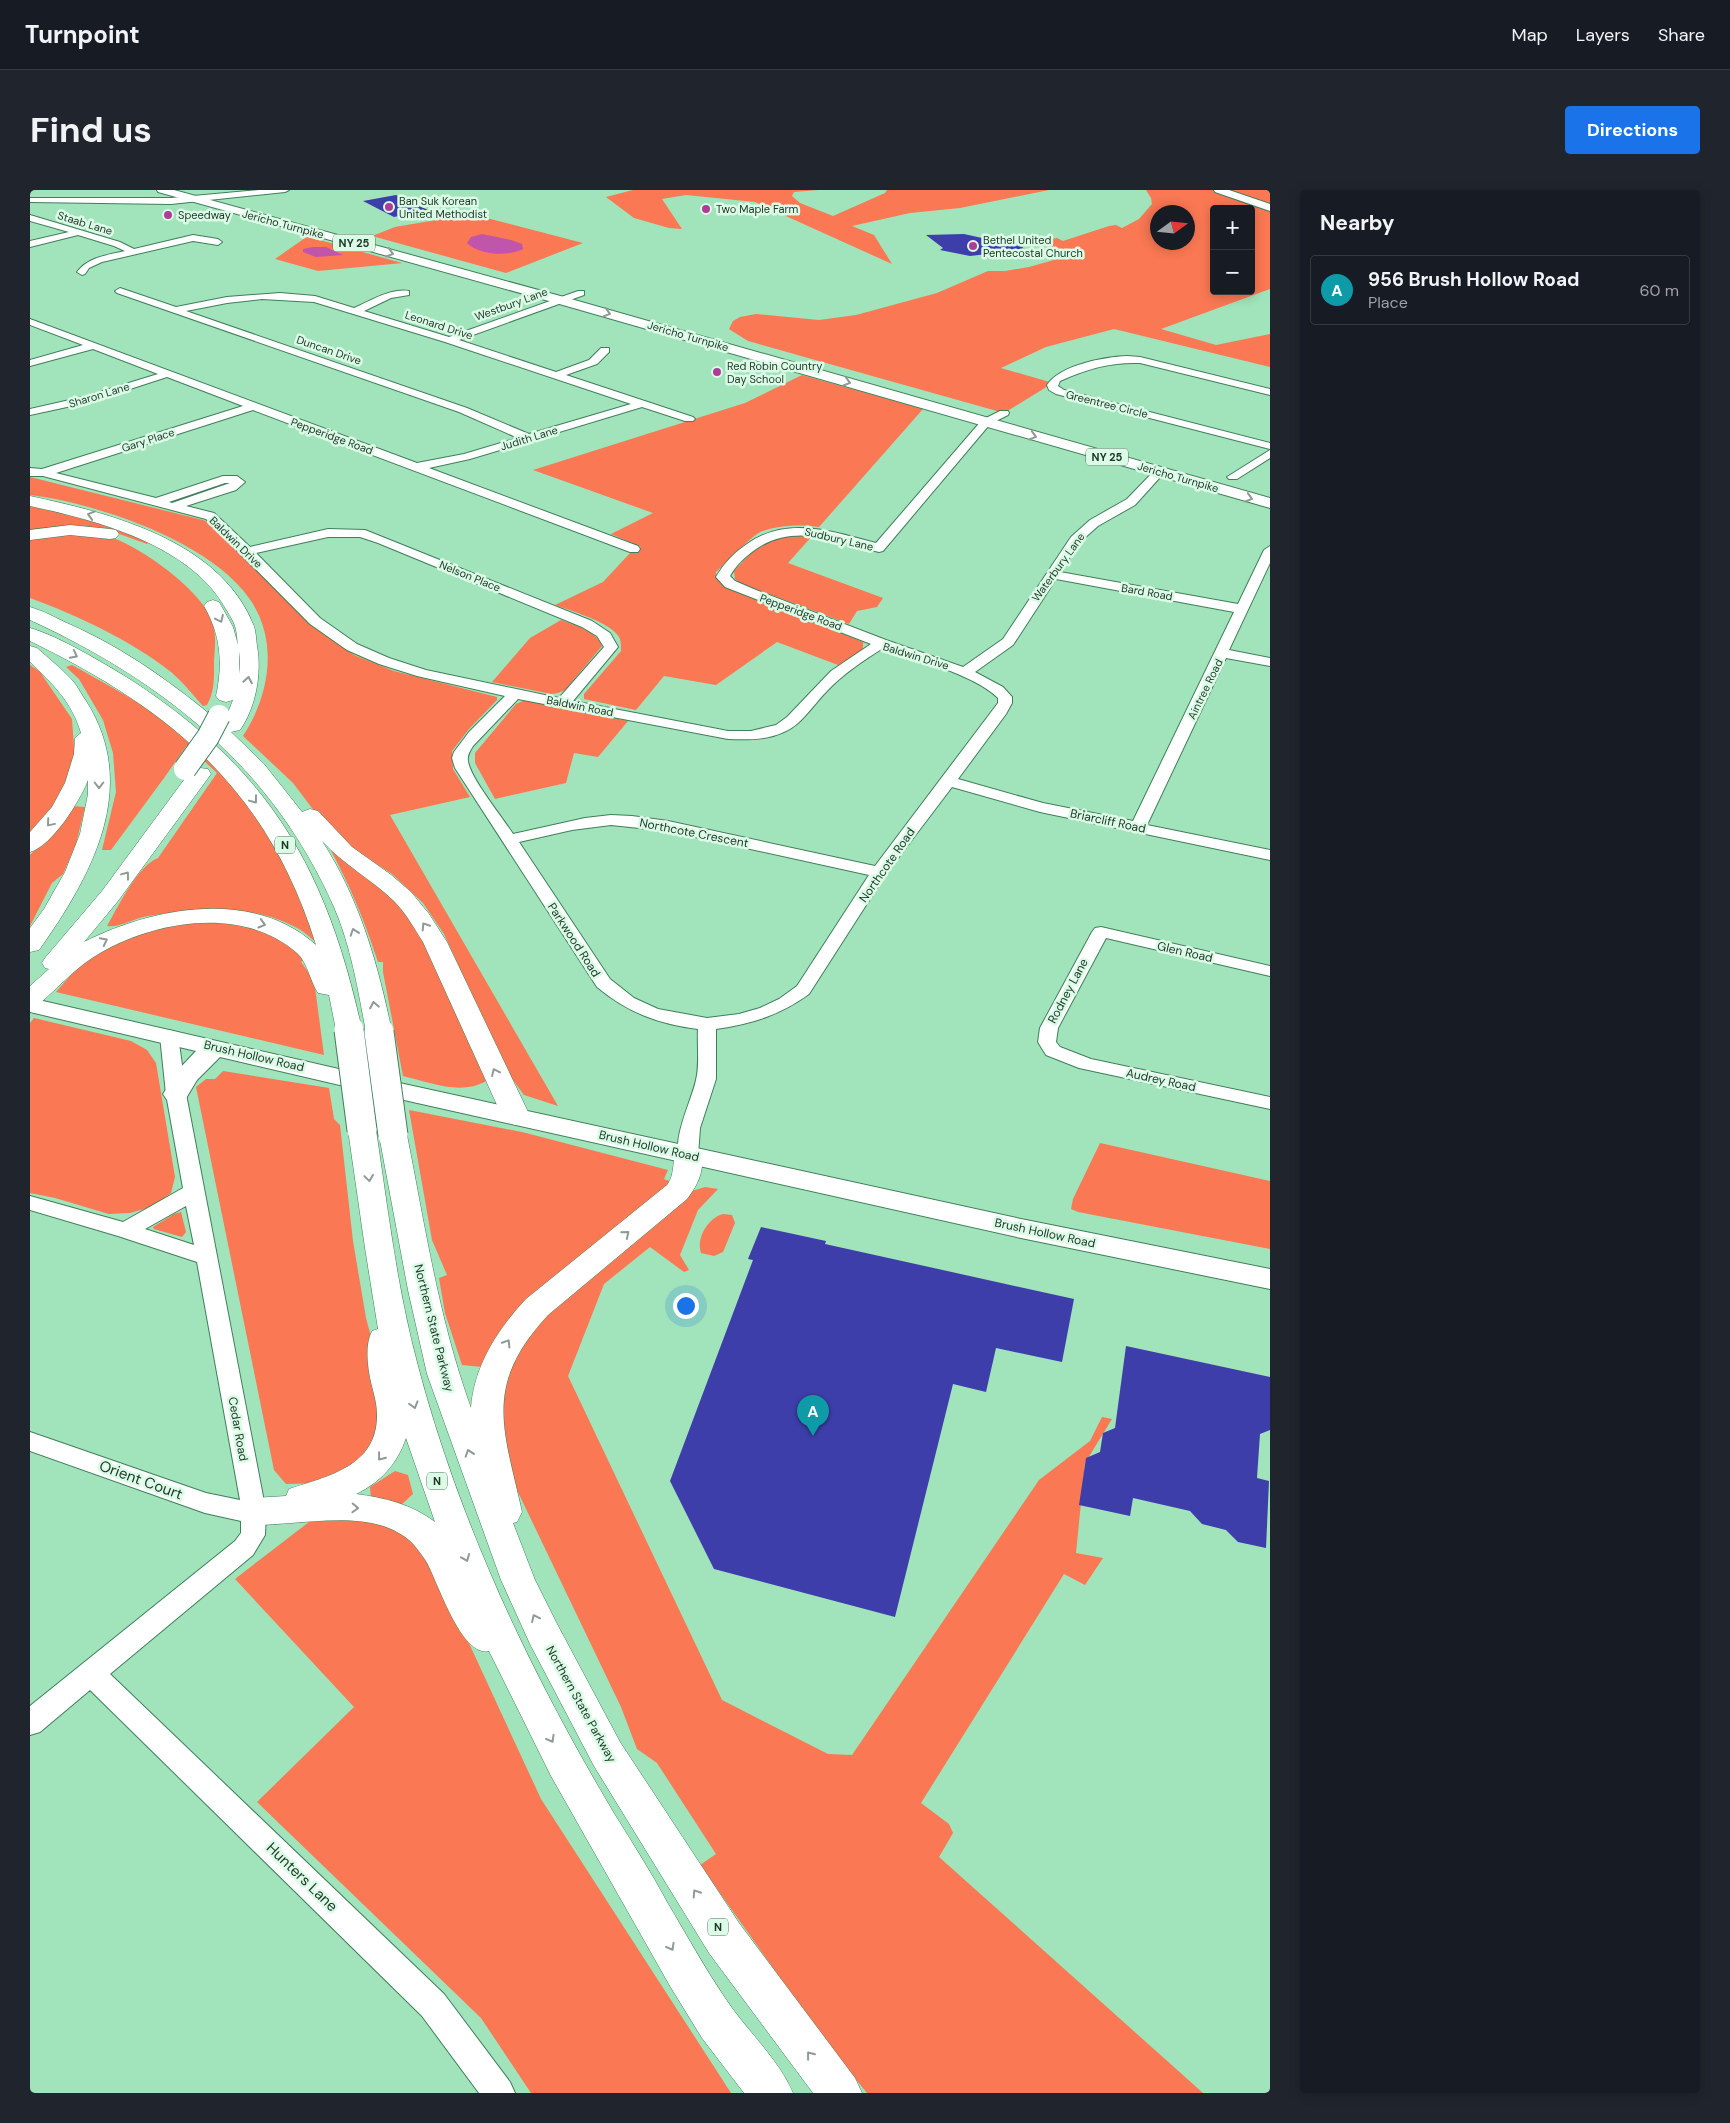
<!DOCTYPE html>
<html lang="en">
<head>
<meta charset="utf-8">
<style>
	body { margin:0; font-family:"DM Sans",sans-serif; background:#20242c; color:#f1f3f6 }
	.controls { position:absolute; right:15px; top:15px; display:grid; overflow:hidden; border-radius:5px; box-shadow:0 2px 12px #0003 }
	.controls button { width:45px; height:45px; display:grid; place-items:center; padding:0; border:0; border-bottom:1px solid #363941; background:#171b24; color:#f1f3f6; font:25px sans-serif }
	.compass { position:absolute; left:1120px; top:15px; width:45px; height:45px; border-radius:50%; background:#171b24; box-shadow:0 2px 12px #0003; rotate:75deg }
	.you { position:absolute; left:655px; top:1115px; width:18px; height:18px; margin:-12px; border:4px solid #fff; border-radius:50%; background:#1a73e8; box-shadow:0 0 0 8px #1a73e833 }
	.badge { display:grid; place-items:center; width:32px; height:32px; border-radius:50%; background:#1a73e8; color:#fff; font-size:16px; font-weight:700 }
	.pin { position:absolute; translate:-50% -41px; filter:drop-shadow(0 1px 2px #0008) }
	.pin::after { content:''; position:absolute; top:26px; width:18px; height:15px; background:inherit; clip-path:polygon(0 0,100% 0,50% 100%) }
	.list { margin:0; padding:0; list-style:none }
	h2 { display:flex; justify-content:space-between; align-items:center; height:65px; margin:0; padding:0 20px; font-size:21px }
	h2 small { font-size:16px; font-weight:400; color:#9ea1a6 }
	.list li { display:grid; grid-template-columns:32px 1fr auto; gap:15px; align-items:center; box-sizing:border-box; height:70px; margin:0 10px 10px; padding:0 10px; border:1px solid #363941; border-radius:5px }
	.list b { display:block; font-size:19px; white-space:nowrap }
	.list p { margin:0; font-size:16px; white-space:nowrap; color:#9ea1a6 }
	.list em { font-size:16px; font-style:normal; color:#9ea1a6 }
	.map { position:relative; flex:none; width:1240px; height:1903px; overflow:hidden; border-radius:5px }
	header { display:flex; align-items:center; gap:30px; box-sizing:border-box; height:70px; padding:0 25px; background:#171b24; border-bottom:1px solid #363941 }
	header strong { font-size:24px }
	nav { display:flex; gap:28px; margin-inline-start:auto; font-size:18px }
	.intro { display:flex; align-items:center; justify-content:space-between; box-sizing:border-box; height:120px; padding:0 30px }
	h1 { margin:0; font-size:35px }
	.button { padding:12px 22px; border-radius:5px; background:#1a73e8; color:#fff; font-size:18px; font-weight:700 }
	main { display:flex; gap:30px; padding:0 30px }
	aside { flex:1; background:#171b24; border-radius:5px; box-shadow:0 2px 12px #0003 }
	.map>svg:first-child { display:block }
	.green { fill:#fa7853; fill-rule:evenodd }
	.water { fill:#c055a9 }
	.building { fill:#3e3eab }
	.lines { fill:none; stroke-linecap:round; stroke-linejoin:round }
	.minor-casing { stroke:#3f7f5a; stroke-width:2 }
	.major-casing { stroke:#3f7f5a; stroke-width:2 }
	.highway-casing { stroke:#3f7f5a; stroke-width:1 }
	.minor { fill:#fff; fill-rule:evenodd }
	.major { fill:#fff; fill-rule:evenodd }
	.highway { fill:#fff; fill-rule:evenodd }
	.highway-bridge-far1-casing { stroke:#3f7f5a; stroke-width:24; stroke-linecap:butt }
	.highway-bridge-casing { stroke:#3f7f5a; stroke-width:31; stroke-linecap:butt }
	.highway-bridge-far1 { stroke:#fff; stroke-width:22 }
	.highway-bridge { stroke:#fff; stroke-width:29 }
	.oneway { stroke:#8e9a93 }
	.poi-dot { fill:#af3d98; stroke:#dbfbe6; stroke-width:2 }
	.labels { text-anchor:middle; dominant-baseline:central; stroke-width:5; stroke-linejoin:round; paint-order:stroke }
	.far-poi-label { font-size:11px; fill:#1c3627; stroke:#dbfbe6; text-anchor:start }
	.far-street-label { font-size:11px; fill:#1c3627; stroke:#dbfbe6 }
	.shield { fill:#dbfbe6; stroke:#557160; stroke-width:1 }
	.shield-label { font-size:11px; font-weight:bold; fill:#1c3627 }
	.street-label { font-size:12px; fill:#1c3627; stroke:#dbfbe6 }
	.near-street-label { font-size:15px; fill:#1c3627; stroke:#dbfbe6 }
</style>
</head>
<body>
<header>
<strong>Turnpoint</strong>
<nav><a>Map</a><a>Layers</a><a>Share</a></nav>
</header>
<div class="intro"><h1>Find us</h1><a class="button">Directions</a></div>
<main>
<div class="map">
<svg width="1240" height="1903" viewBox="0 0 1240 1903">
	<rect width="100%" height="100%" fill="#a1e3ba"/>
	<path class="green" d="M603 0H788L764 2 762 6 770 13 803 26 855 3 857 0H1019L930 18 880 23 822 36 844 45 862 74 725 12 656 5 632 9 652 39 639 38 604 28 576 7Z
		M1116 0H1189L1240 18V99L1131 139 1186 155 1240 144V177L1084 139 1016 157 971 178 1023 193 974 223 718 151 699 139 703 131 710 127 726 124 789 130 826 125 907 103 958 81H975L999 77 1038 66 1044 63 1015 54 1013 51 1027 48 1033 51 1079 36 1086 35 1092 38 1109 29 1122 14 1121 8ZM1184 19H1221V101H1184ZM1128 22H1158V52H1128Z
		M1197 0H1240V15Z
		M441 24 553 53 476 83 342 46 365 37Z
		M279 47 372 73H373L288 81 245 69 275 48Z
		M772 185 893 219 789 337C773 334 741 335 727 344 712 355 699 370 686 382V388L695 396 833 452V460L808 475 747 452 686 495 634 486 606 520 554 509V504L591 461C591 458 591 453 590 449 584 433 541 421 525 415L573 392 601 362 611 357 581 344 623 323 503 280 715 213Z
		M0 287 173 330 187 336 286 437 324 465 364 481 467 507V510L439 539 422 561 423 579 440 607 360 625 528 916 494 905 477 882 414 744 393 713 362 684 326 661 305 642 282 618 263 593 213 546C240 505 249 450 219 408 179 351 66 313 0 305Z
		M0 315 80 336 118 352 117 354 81 341 0 343Z
		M37 343C52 345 70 344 83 348 113 359 166 397 180 426 187 441 185 455 184 471 184 486 185 501 177 515L173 516C163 505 153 492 141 482 100 450 49 426 0 408V350Z
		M752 344 783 345 758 373 853 408 847 417 827 421 819 434 712 394 705 389 704 381 725 359Z
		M531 430C546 436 566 440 572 456L535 500 528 503 521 504 462 492 500 448Z
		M0 475 10 482 42 529 45 571 23 618 0 644Z
		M42 475C79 496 119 516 152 544 199 585 242 638 267 695 276 714 283 736 290 756 283 750 276 743 269 739 221 713 169 717 118 726 105 728 89 738 77 736 88 717 108 675 128 668L187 583 157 555 134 588 81 660H72L86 602 83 563 73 530 49 489 36 477Z
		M493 511H500L598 531 568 567 544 563 536 593 465 609 445 573V563L486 514Z
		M42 616 55 617 46 654 33 684 22 693 0 736V665L30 633Z
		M303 656 378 723 391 743 456 881V891C431 906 399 892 373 886L353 782V772H348C335 732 320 695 299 657Z
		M157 731H202L247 745 277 767 271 772 284 790 294 865 26 802C38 788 50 774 65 763 89 746 128 738 157 731Z
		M4 828 101 851 117 860 126 873 145 987 141 1003 121 1017 100 1023 79 1024 25 1008 0 1003V833Z
		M193 881 299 898 304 929 310 935 323 1051 336 1128 357 1207 345 1259 321 1282 290 1293 256 1294 244 1280 166 897 176 889H185Z
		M379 920 492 942 638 980 634 989 642 992 452 1177 432 1175 415 1123 409 1088 417 1085 402 1050Z
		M1070 953 1240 991V1059L1048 1022 1041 1019 1043 1009Z
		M675 997 688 999 668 1020 650 1065 659 1080 654 1082 620 1057 574 1094 538 1186 692 1510 798 1564 822 1565 1009 1290 1060 1251 1072 1227 1082 1229 1055 1273 1046 1363 1073 1368 1055 1395 1034 1384 891 1613 919 1634 923 1643 909 1667 1173 1903H837L794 1850 670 1675 686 1664 627 1573 607 1559 591 1517 475 1275 469 1223 482 1169 512 1128 662 1001Z
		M151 1022 156 1042 152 1047 124 1039 123 1037 144 1024Z
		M693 1024 702 1025 705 1033 693 1062 684 1066 671 1063C666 1048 678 1028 693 1024Z
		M365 1281 378 1285 383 1304 371 1315 341 1310 340 1297Z
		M319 1323 388 1343 511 1609 701 1903H501L451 1828 227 1612 324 1517 205 1389 279 1332Z"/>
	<path class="water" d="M452 44 481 50 492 54 493 59C477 67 449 65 437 53L441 47Z
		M283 57H296L313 65 286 67 273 62V59Z"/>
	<path class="building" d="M366 5 398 20 364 27 333 11Z
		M934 44 993 57 992 60 940 66 910 60 913 58 896 45Z
		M731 1037 796 1051 795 1054 1044 1109 1032 1172 966 1158 956 1202 923 1194 865 1427 684 1379 640 1291 723 1070 718 1069Z
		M1096 1156 1240 1187V1240L1230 1244 1227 1288 1239 1291 1236 1358 1208 1352 1196 1340 1172 1334 1160 1321 1103 1308 1100 1326 1049 1315 1056 1268 1070 1262 1073 1243 1085 1238Z"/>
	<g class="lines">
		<defs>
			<path id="minor" d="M229 0H259L255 2 141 14 0 12V8H141Z
				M0 25 90 52 104 59 163 45 188 49 192 52 188 55 163 51 72 72 59 78 55 84 52 85 47 82C58 67 78 65 95 61L84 56 48 45 0 57V51L39 42 0 31Z
				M90 98 146 117 197 107 250 103 285 106 324 118C340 111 361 98 379 101V105L361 108 334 121 419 147 548 101H554V105L429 150 526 182 559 170 571 158H579V162L567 174 536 185 663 227 665 229 663 231H655L612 217 440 269 399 278 608 356 610 359 608 362H600L223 220 26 283 126 308 193 286H207L215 292 206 300 156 316 184 323 220 357 298 339 335 340 562 431 580 443 588 457 543 511 698 541H721L746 535 757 527 801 481 841 454 695 397 686 387C694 373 705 362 717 354 758 325 803 342 846 353L952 230 970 221H978L979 223 978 225 960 234 853 361 849 362C808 352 765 332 726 359 716 366 706 375 700 386L705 391 726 400 856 450 933 477 973 449 1041 347 1060 330 1097 309 1125 280H1133L1135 282 1133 284 1105 315 1068 336 1050 352 1030 382 1208 414 1234 360 1240 356V373L1199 460 1240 468V476L1196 468 1117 635 1240 660V670L1010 622 922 597 856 684 779 804C750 825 722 834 686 839V889L670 938 668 965 665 970 658 972 651 970C640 952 662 910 666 890 670 874 667 855 668 839 628 834 597 822 567 797L425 578 422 568 424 562 439 542 475 506 387 486 349 474 317 460 280 434 176 329 13 286H0V278L12 279 213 216 137 187 60 212 0 225V219L53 207 128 184 63 159 0 176V170L53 155 0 135V129L387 273 434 264 488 248 429 222 87 103 85 101ZM232 109 284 112 415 152 601 214 499 244 437 218 156 121 197 113ZM195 293H200L142 313 139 312ZM298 347H330L348 353 552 437 567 446 574 457 529 508 396 480 359 468 327 454 290 428 226 363ZM1026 389 1204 422 1103 631 1013 613 928 589 976 524 982 513V507L973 497 945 482 983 455ZM853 458C885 470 944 484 968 508V513L845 676 638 631 602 626 581 625 555 628 483 644C473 628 440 588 438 571 437 565 440 561 443 556L488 509 698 549C722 550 749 550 768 533 779 523 787 511 797 501 813 484 833 471 853 458ZM581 635 638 641 839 685 767 796 749 809 730 818 709 824 677 828 628 819 604 808 580 789 489 652 542 640Z
				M1097 166 1110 167 1240 199V205L1110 173C1080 172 1057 179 1030 191L1028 196 1034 200 1240 253V259L1026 204 1019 200 1017 195C1030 175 1074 167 1097 166Z
				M1240 260V268L1207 289H1199L1197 287Z
				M1071 737 1240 776V786L1076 748 1028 838 1026 852 1030 857 1061 869 1240 907V919L1049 878 1016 865 1008 852 1010 838 1062 742 1065 738Z
				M139 840 146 842 148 846 156 904 236 1322 235 1345 223 1365 80 1484 414 1804 480 1892 485 1903H449L392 1826 60 1500 10 1542 0 1545V1516L205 1351 211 1343V1331L175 1323 0 1261V1242L176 1303 210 1310 167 1072 88 1046 0 1020V1006L93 1032 153 998 136 904 130 846 132 842ZM156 1016 164 1055 115 1039Z"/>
			<path id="major" d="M127 0H144L534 107 1240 308V318L526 113 128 2Z
				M1184 0H1199L1240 14V21L1185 2Z
				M0 808 374 894 991 1029 1240 1079V1099L991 1048 374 910 190 867 167 890 155 910 146 912 137 910 133 904 149 879 166 861 0 822Z"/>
			<path id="highway" d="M0 306C79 323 189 350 223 434 226 440 226 449 227 456 232 483 226 517 210 540L201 542 234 574 272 622 280 619 288 621 322 657 360 684 381 702 399 724 417 752 500 926 496 932 486 935 476 932 472 926 393 752C384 738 376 723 364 711 341 689 313 674 292 651 330 710 348 774 362 842L358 848 349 850 340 848 336 842C328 800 321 756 304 717 243 579 135 492 0 430V417C14 421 26 428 39 434 96 459 145 495 193 535L203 510 196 512 189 510 186 506C193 474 191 445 174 416L177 412 183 410 189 412 203 437 208 455C207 449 207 442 205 436 203 430 199 424 196 419 161 355 66 330 0 316ZM209 461C210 469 210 476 209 484Z
				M40 335 80 339 86 340 89 344 86 348 80 349 40 345 0 350V340Z
				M0 438C29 446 75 474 101 490 241 581 297 680 332 840L328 846 319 848 310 846 306 840 299 805 288 803C280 791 278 773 267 763 214 716 127 730 70 763 47 776 29 797 9 814L0 817V796L19 779 15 778 12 773 15 768 72 701 162 579 170 578 178 579 181 584 88 711 54 752C123 717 223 698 286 755 238 600 142 520 0 451Z
				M0 456 7 458C18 468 31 478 41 489 47 495 51 504 56 511 111 597 61 687 9 760L0 762V738L14 719 35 682 50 644 58 604V590C50 611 22 656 0 662V642L22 617 35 593 44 564 45 548 51 543C42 512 23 494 0 472Z
				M332 931 342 934 346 940C358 1019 367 1099 388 1176 430 1335 501 1484 585 1625 603 1654 621 1682 637 1712 656 1744 674 1777 695 1808 716 1840 748 1868 763 1903H714L672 1848 640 1796 521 1586 459 1461C431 1468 407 1389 396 1371 392 1365 385 1355 379 1350 348 1324 300 1330 261 1333 244 1334 228 1337 212 1332L207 1322 212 1312 224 1308 256 1306 259 1299C299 1286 348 1276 347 1224 347 1210 341 1196 339 1182 337 1168 336 1153 342 1141L348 1139 335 1058 318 940 322 934ZM376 1248 405 1332C381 1314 355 1308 326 1304 351 1292 367 1274 376 1248Z
				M363 936 373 939 377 945C395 1036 409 1130 441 1218 444 1176 468 1139 496 1109L637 995C646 984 641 970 648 958L658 956 668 958C678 975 668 995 657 1009L518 1125C452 1196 474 1239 492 1322L487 1332 483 1333 505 1390 526 1432 590 1552 709 1733 825 1888 832 1903H783L679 1763 564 1576 500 1454 471 1390 397 1184 378 1100 349 945 353 939Z"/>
		</defs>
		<use href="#minor" class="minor-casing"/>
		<use href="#major" class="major-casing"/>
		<use href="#highway" class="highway-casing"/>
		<use href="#minor" class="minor"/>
		<use href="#major" class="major"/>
		<use href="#highway" class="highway"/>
		<defs>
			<path id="highway-bridge-far1" d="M155 579 178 547 189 526"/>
			<path id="highway-bridge" d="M319 840 332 940
				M349 842 363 945"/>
		</defs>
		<use href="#highway-bridge-far1" class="highway-bridge-far1-casing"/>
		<use href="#highway-bridge" class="highway-bridge-casing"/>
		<use href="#highway-bridge-far1" class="highway-bridge-far1"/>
		<use href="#highway-bridge" class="highway-bridge"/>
	</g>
	<defs><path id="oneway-chevron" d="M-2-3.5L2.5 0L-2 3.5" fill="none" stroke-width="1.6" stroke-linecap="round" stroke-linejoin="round" transform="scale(1.25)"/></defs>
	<g class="oneway">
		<use href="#oneway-chevron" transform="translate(360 63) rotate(16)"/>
		<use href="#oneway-chevron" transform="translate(577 123) rotate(16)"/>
		<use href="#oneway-chevron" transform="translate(817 192) rotate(16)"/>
		<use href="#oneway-chevron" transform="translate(1003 246) rotate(16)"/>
		<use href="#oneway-chevron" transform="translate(1219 308) rotate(16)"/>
		<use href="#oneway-chevron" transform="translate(61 325) rotate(-163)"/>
		<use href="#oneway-chevron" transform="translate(190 429) rotate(65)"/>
		<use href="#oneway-chevron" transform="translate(44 465) rotate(28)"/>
		<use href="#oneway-chevron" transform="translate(218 490) rotate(-80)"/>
		<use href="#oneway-chevron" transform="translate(69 595) rotate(90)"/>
		<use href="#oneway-chevron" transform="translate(224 610) rotate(53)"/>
		<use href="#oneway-chevron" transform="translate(20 633) rotate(130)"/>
		<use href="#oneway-chevron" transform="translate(96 685) rotate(-53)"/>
		<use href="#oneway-chevron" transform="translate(232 734) rotate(16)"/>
		<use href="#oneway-chevron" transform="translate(395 736) rotate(-123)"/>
		<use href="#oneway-chevron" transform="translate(324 742) rotate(-109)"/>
		<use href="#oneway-chevron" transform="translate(74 751) rotate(-27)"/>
		<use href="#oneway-chevron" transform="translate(344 815) rotate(-101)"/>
		<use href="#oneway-chevron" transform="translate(465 882) rotate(-115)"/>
		<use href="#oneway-chevron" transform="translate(339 988) rotate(82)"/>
		<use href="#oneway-chevron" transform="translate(596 1044) rotate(-39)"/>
		<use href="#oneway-chevron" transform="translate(477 1153) rotate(-58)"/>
		<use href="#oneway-chevron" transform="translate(384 1215) rotate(74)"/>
		<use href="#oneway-chevron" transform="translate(439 1263) rotate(-109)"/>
		<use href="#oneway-chevron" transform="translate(351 1267) rotate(128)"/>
		<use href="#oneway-chevron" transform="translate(325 1318) rotate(2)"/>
		<use href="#oneway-chevron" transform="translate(436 1368) rotate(68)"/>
		<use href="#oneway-chevron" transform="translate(505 1428) rotate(-115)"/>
		<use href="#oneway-chevron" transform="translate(521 1549) rotate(61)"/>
		<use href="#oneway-chevron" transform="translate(666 1703) rotate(-123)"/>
		<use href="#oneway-chevron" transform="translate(641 1757) rotate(61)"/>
		<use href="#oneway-chevron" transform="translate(780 1865) rotate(-128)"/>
	</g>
	<g class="poi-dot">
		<circle cx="359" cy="17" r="5"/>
		<circle cx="676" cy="19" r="5"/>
		<circle cx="138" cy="25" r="5"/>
		<circle cx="943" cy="56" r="5"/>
		<circle cx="687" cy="182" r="5"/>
	</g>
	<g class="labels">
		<g class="far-poi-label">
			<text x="369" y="11">Ban Suk Korean<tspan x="369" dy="13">United Methodist</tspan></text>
			<text x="686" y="19">Two Maple Farm</text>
			<text x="148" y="25">Speedway</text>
			<text x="953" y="50">Bethel United<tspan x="953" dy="13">Pentecostal Church</tspan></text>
			<text x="697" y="176">Red Robin Country<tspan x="697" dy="13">Day School</tspan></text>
		</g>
		<g class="far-street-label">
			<text transform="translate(55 33) rotate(17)">Staab Lane</text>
			<text transform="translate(253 34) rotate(15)">Jericho Turnpike</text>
			<text transform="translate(481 114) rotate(-20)">Westbury Lane</text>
			<text transform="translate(409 135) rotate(18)">Leonard Drive</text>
			<text transform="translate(658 146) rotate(16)">Jericho Turnpike</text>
			<text transform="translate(299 160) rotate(19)">Duncan Drive</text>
			<text transform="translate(69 205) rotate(-17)">Sharon Lane</text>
			<text transform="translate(1077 214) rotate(14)">Greentree Circle</text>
			<text transform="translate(302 246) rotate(20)">Pepperidge Road</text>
			<text transform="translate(499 248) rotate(-17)">Judith Lane</text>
			<text transform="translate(118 250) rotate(-18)">Gary Place</text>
			<text transform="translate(1148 287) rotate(16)">Jericho Turnpike</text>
			<text transform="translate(809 349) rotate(13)">Sudbury Lane</text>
			<text transform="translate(206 352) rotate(44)">Baldwin Drive</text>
			<text transform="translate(1028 377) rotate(-54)">Waterbury Lane</text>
			<text transform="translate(440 386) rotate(22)">Nelson Place</text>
			<text transform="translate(1117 402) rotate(10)">Bard Road</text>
			<text transform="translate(771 422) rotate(20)">Pepperidge Road</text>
			<text transform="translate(886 466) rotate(17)">Baldwin Drive</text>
			<text transform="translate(1175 499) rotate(-64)">Aintree Road</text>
			<text transform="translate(550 516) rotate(11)">Baldwin Road</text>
		</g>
		<g class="shield">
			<rect x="303" y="44.5" width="42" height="17" rx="4"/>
			<rect x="1056" y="258.5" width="42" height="17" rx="4"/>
			<rect x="245" y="646.5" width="20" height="17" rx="4"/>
			<rect x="397" y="1282.5" width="20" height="17" rx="4"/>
			<rect x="678" y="1728.5" width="20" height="17" rx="4"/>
		</g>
		<g class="shield-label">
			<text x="324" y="53">NY 25</text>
			<text x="1077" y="267">NY 25</text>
			<text x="255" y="655">N</text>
			<text x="407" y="1291">N</text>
			<text x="688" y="1737">N</text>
		</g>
		<g class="street-label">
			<text transform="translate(1078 631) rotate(12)">Briarcliff Road</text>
			<text transform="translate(664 643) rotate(11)">Northcote Crescent</text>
			<text transform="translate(857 675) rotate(-55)">Northcote Road</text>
			<text transform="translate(544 750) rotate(57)">Parkwood Road</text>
			<text transform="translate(1155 762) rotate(13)">Glen Road</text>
			<text transform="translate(1038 801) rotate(-62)">Rodney Lane</text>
			<text transform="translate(224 866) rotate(13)">Brush Hollow Road</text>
			<text transform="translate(1131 890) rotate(12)">Audrey Road</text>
			<text transform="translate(619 956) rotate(13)">Brush Hollow Road</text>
			<text transform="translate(1015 1043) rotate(12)">Brush Hollow Road</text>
			<text transform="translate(404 1138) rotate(76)">Northern State Parkway</text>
			<text transform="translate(208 1239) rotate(80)">Cedar Road</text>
			<text transform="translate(551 1514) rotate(61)">Northern State Parkway</text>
		</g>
		<g class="near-street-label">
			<text transform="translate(111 1290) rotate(20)">Orient Court</text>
			<text transform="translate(272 1687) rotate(44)">Hunters Lane</text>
		</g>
	</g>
</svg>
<div class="controls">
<button>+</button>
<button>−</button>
</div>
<svg class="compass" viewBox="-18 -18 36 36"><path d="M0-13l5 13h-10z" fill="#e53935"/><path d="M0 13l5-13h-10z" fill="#9ea1a6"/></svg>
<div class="you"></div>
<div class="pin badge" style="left:783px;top:1246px;background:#0f9aa8">A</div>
</div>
<aside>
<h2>Nearby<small></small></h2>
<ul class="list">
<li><span class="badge" style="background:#0f9aa8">A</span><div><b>956 Brush Hollow Road</b><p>Place</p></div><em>60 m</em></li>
</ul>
</aside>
</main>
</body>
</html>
